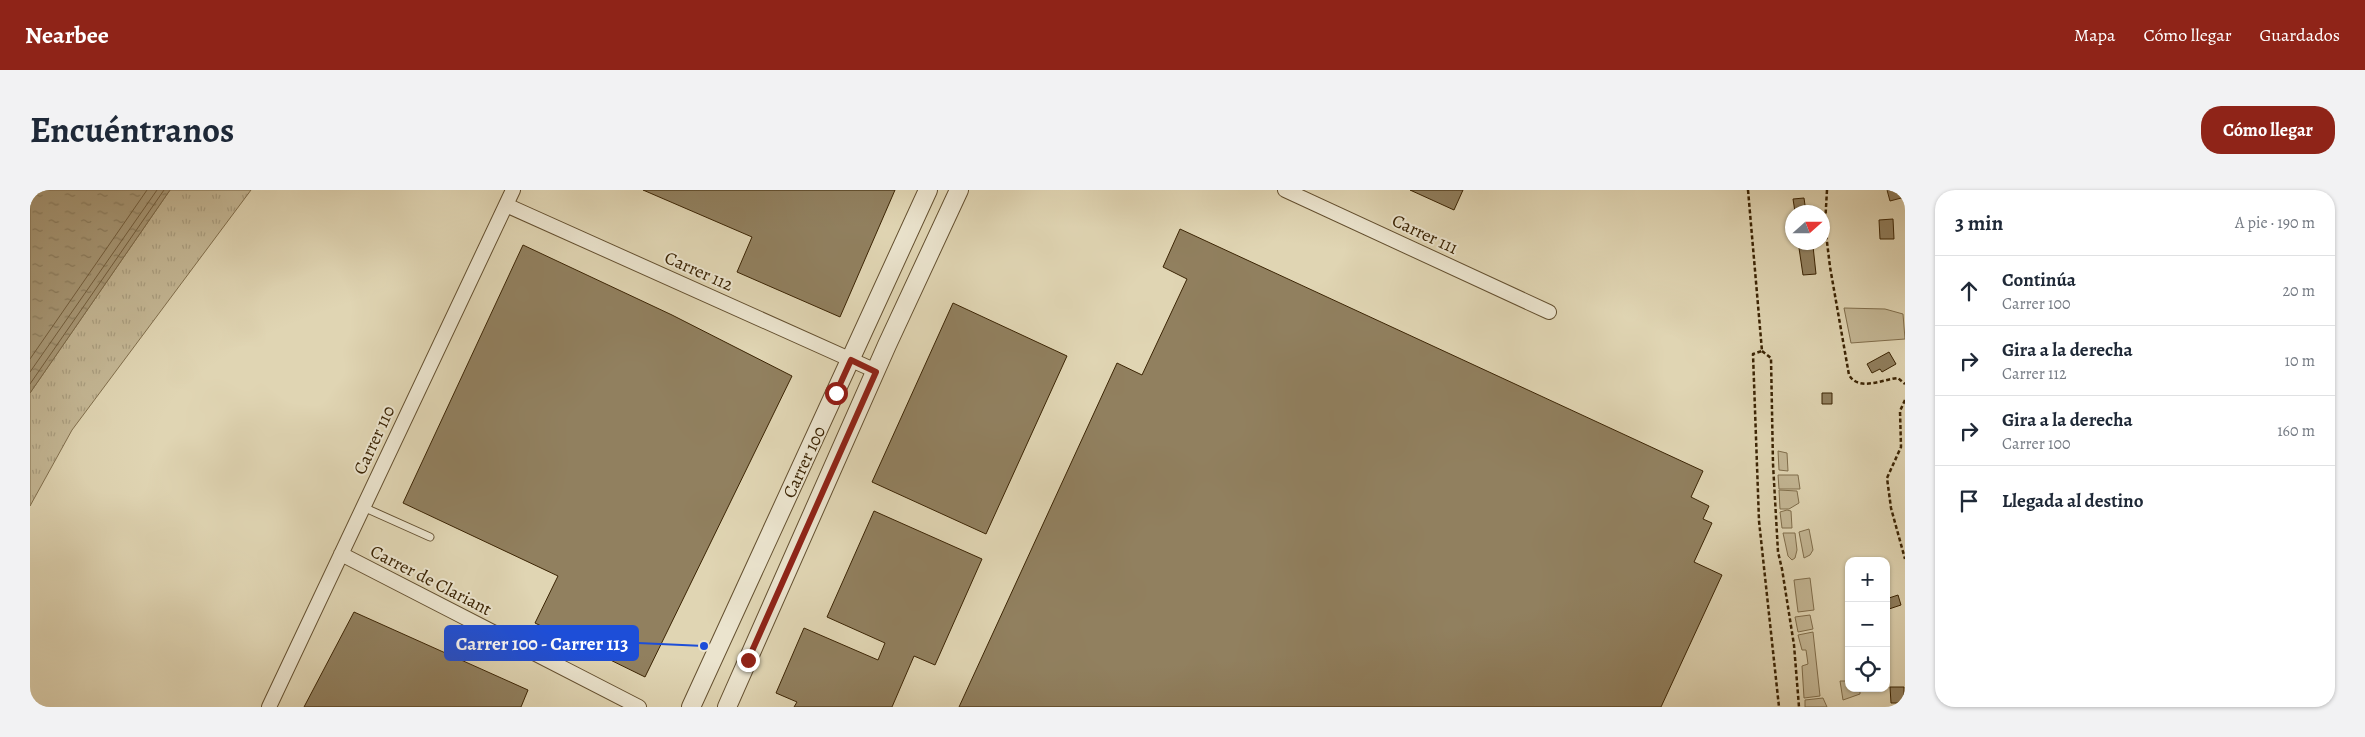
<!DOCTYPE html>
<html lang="es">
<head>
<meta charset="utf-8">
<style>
	body { margin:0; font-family:Alegreya,serif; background:#f2f2f3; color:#1f2937 }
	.controls { position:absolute; right:15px; bottom:15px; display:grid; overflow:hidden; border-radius:10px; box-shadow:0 1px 4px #0004 }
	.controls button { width:45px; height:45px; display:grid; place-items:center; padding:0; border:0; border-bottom:1px solid #e0e1e3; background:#fff; color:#1f2937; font:25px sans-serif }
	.compass { position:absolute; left:1755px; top:15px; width:45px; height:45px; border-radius:50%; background:#fff; box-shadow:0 1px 4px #0004; rotate:69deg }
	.stop { position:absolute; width:15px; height:15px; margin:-11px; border:4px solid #8f2418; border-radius:50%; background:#fff }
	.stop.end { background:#8f2418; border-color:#fff; box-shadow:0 1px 5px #0008 }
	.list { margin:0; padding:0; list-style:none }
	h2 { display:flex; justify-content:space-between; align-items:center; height:65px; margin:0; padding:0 20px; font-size:21px }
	h2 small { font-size:16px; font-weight:400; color:#747a83 }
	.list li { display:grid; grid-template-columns:32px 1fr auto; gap:15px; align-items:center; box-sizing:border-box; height:70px; padding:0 20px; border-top:1px solid #e0e1e3 }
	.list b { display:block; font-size:19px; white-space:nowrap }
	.list p { margin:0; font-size:16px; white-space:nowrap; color:#747a83 }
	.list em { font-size:16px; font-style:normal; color:#747a83 }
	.icon { flex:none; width:28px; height:28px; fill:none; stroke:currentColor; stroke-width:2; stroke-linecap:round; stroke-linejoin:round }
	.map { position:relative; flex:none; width:1875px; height:517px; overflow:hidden; border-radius:20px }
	header { display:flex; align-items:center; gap:30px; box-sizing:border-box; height:70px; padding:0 25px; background:#8f2418; color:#fff }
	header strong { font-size:24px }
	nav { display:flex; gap:28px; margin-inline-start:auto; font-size:18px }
	.intro { display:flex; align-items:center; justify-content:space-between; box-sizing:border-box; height:120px; padding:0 30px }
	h1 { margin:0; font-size:35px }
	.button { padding:12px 22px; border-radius:20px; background:#8f2418; color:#fff; font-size:18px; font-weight:700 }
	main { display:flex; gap:30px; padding:0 30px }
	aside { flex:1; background:#fff; border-radius:20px; box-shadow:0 1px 4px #0004 }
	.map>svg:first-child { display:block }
	.grass { fill:url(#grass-tufts); stroke:#806e4c }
	.garden { fill:#c4b795; stroke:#806e4c }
	.water { fill:url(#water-ripples); stroke:#7c6a4a }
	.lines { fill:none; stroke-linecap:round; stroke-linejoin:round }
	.shore { stroke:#725e3e; stroke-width:1 }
	.building { fill:#91805f; stroke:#3b2404 }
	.service-casing { stroke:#645030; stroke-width:9 }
	.minor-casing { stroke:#645030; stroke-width:16 }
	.tertiary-casing { stroke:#645030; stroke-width:20 }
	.path { stroke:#3b2404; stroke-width:2.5; stroke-dasharray:4 2.5; stroke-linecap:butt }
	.service { stroke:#ebe4ce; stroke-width:7 }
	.minor { stroke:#ebe4ce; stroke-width:14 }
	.tertiary { stroke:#ebe4ce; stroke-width:18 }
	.route { stroke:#8f2418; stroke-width:6 }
	.labels { text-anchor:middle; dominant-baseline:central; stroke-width:4; stroke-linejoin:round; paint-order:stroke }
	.street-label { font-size:18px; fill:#3b2404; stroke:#ebe4ce }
	.leader { fill:none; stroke:#1d4ed8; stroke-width:2 }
	.callout-dot { fill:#1d4ed8; stroke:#ebe4ce; stroke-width:2 }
	.callout { fill:#1d4ed8; stroke:#1d4ed8; stroke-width:2 }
	.callout-label { font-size:19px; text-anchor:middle; font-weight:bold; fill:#fff }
</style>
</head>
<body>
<header>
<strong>Nearbee</strong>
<nav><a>Mapa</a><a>Cómo llegar</a><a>Guardados</a></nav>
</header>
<div class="intro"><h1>Encuéntranos</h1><a class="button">Cómo llegar</a></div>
<main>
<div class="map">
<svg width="1875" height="517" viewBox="0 0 1875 517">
	<defs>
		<pattern id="grass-tufts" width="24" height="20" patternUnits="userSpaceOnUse" patternTransform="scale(1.25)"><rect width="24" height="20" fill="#c4b795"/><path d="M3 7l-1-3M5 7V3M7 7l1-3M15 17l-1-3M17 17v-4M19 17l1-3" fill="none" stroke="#a99d7f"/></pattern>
		<pattern id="water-ripples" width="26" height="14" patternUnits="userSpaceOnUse" patternTransform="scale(1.25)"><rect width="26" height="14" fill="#a89978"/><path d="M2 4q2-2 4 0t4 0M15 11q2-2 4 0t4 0" fill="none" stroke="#8a7d60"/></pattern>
	</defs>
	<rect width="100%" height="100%" fill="#e0d5b3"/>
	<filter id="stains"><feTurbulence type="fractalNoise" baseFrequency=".004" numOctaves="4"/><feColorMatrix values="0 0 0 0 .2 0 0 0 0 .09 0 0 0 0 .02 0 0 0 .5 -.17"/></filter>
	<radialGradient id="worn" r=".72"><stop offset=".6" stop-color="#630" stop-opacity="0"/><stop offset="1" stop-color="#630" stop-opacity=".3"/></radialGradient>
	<path class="grass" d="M140 0H221L42 240 0 316V203Z"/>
	<path class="garden" d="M1814 118 1855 119 1873 124 1875 149 1821 153Z
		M1748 261 1757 263 1758 281 1749 280Z
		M1768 285 1770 299H1749L1748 285Z
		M1749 300 1767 301 1769 313 1759 319H1750Z
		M1757 320 1761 321 1762 338H1752L1750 322Z
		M1779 339 1783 360 1780 365 1774 368 1769 342Z
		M1753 343H1765L1767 360 1765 368 1762 370 1758 366Z
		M1780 388 1784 420 1768 422 1764 390Z
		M1780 425 1783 439 1768 442 1765 427Z
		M1783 442 1790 506 1774 508 1772 476 1778 474 1776 460H1772L1768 445Z
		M1810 491H1819V498H1830V504L1813 510Z
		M1793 508 1797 517H1775V510Z"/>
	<path class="water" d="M0 0H140L0 203Z"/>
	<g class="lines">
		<path class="shore" d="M0 169 117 0
			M0 182 127 0
			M0 194 134 0"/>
	</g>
	<path class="building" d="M613 0H865L810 127 707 82 722 47Z
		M1380 0H1433L1424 20Z
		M1857 0H1875V7L1860 11Z
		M1774 8 1776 22H1765L1763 9Z
		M1863 29 1864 49H1850L1849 30Z
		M1150 39 1673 281 1661 307 1679 316 1673 329 1682 333 1664 372 1692 385 1631 517H929L1087 173 1112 185 1157 89 1133 77Z
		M493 55 642 125 762 186 615 487 505 433 528 386 373 313Z
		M1783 56 1786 84 1773 85 1769 58Z
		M923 113 1037 166 956 344 842 292Z
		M1859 162 1866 174 1852 182 1850 179 1842 183 1837 174Z
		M1792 203H1802V214H1792Z
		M844 321 952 369 905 475 884 466 862 517H764L767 512 746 503 774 438 848 470 855 453 797 427Z
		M1868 405 1871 415 1856 420V409Z
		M324 422 498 500 491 517H274Z
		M1860 497H1874V513H1861Z"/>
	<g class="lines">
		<defs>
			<path id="service" d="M333 317 400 347"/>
			<path id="minor" d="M1255 0 1519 122
				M476 15 846 181
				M311 364 609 517
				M239 517 483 0"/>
			<path id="tertiary" d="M661 517 898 0
				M697 517 857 155 929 0"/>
		</defs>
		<use href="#service" class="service-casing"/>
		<use href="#minor" class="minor-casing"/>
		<use href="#tertiary" class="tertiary-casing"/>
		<path class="path" d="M1718 0 1732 161 1723 164 1729 331 1749 517
			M1797 0 1795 35 1800 77 1819 185C1829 202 1853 189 1868 188L1875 194
			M1732 161 1741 168 1743 274 1748 362 1752 379 1764 455 1769 517
			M1875 210 1870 221 1871 257 1857 288 1861 318 1875 369"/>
		<use href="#service" class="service"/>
		<use href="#minor" class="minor"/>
		<use href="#tertiary" class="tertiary"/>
	</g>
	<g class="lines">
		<path class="route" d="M718 470 846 182 821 170 806 203"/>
	</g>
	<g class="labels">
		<g class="street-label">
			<text transform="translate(1395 44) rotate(25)">Carrer 111</text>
			<text transform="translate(669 81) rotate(24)">Carrer 112</text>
			<text transform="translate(344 250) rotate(-65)">Carrer 110</text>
			<text transform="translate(774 272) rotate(-65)">Carrer 100</text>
			<text transform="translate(401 390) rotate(27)">Carrer de Clariant</text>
		</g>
	</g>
	<path class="leader" d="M674 456L608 453"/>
	<circle class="callout-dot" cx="674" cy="456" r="5"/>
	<rect class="callout" x="415" y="436" width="193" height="34" rx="5"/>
	<g class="callout-label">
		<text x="512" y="460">Carrer 100 - Carrer 113</text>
	</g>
	<rect width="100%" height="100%" filter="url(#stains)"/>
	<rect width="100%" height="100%" fill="url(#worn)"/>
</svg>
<div class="controls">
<button>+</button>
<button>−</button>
<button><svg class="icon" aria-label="locate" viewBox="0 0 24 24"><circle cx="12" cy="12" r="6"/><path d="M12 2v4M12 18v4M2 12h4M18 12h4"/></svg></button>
</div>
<svg class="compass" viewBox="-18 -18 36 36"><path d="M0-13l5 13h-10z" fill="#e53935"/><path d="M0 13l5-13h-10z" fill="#747a83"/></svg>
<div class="stop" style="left:806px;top:203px"></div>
<div class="stop end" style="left:718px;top:470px"></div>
</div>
<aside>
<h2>3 min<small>A pie · 190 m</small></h2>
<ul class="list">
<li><svg class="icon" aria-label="ahead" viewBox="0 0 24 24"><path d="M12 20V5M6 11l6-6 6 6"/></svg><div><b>Continúa</b><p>Carrer 100</p></div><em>20 m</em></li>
<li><svg class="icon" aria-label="right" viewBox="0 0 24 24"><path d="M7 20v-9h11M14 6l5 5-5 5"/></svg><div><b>Gira a la derecha</b><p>Carrer 112</p></div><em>10 m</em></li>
<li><svg class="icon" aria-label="right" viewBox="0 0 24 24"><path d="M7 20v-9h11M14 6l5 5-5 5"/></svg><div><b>Gira a la derecha</b><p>Carrer 100</p></div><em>160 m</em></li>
<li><svg class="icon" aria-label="arrive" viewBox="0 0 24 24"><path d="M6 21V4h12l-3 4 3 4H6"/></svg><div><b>Llegada al destino</b></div></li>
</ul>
</aside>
</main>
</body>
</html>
